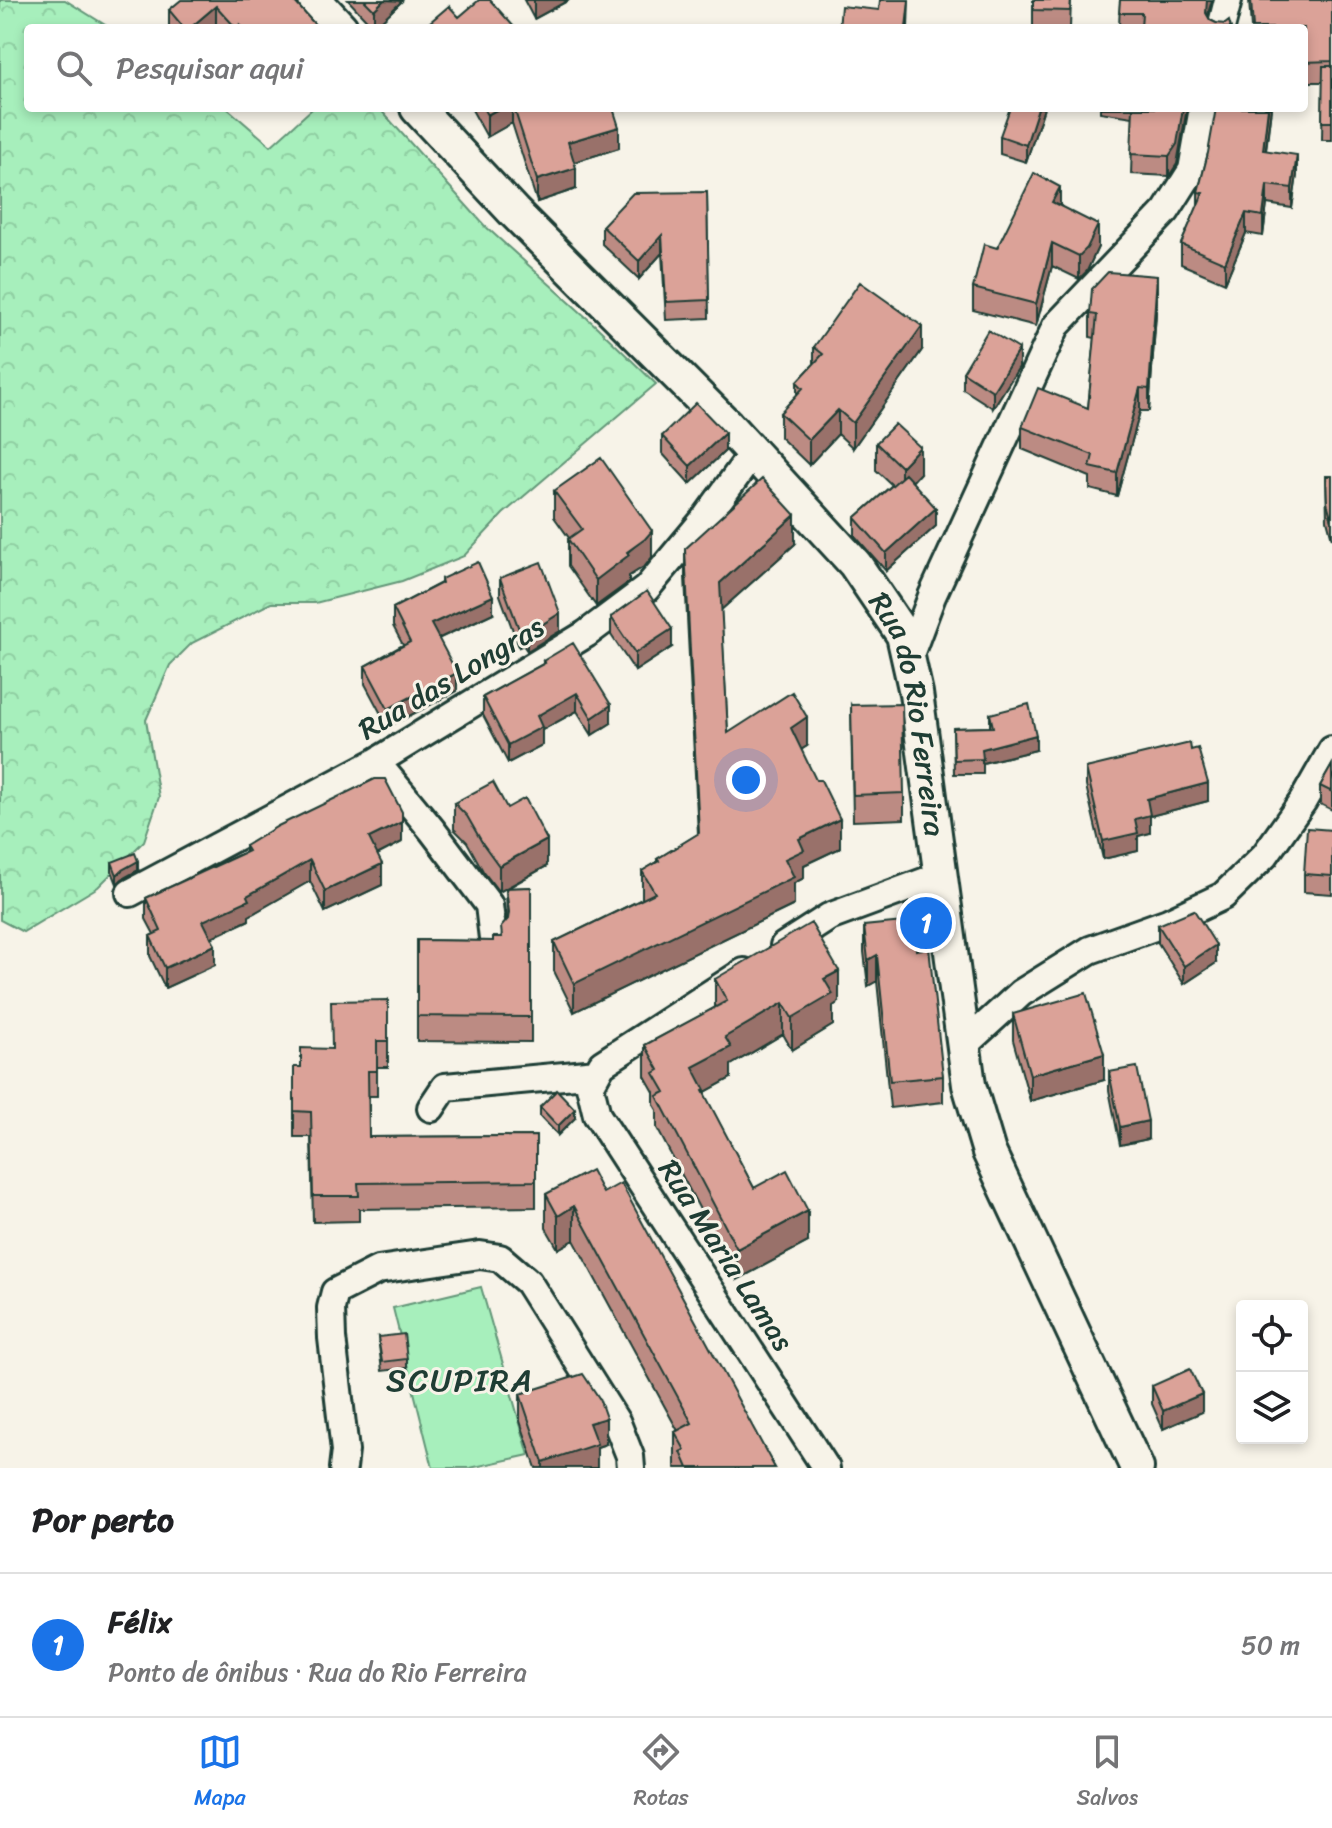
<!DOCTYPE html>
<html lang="pt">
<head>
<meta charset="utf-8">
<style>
	body { margin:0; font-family:Sriracha,sans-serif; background:#f2f2f2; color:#202124 }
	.controls { position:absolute; right:24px; bottom:24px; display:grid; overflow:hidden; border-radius:8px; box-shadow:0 4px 12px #0003 }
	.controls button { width:72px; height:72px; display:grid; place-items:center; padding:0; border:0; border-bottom:2px solid #e0e0e0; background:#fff; color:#202124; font:40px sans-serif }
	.you { position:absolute; left:746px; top:780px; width:28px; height:28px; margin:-20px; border:6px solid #fff; border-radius:50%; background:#1a73e8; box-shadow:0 0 0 12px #1a73e833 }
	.badge { display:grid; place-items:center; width:52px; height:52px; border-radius:50%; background:#1a73e8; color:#fff; font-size:26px; font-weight:700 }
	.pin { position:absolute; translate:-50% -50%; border:4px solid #fff; box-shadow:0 2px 8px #0006 }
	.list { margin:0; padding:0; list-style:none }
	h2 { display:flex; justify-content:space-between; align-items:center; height:104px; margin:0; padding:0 32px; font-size:34px }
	h2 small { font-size:26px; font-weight:400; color:#757577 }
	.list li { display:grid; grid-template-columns:52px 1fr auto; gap:24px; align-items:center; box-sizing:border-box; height:144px; padding:0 32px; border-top:2px solid #e0e0e0 }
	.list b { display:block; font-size:30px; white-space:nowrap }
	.list p { margin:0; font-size:26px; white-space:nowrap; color:#757577 }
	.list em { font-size:26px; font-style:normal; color:#757577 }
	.icon { flex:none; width:44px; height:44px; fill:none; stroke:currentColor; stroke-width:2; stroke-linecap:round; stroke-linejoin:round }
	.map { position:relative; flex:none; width:1332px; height:1468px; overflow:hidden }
	.search { position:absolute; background:#fff; box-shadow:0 4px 12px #0003; left:24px; right:24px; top:24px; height:88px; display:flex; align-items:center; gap:20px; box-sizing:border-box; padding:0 28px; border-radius:8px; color:#757577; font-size:30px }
	.sheet { height:248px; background:#fff }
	nav { display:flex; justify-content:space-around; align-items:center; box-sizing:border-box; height:112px; border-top:2px solid #e0e0e0; background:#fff; font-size:22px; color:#757577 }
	nav a { display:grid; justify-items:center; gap:4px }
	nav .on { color:#1a73e8 }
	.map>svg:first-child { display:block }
	.forest { fill:url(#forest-crowns); stroke:#639678; stroke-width:2 }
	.garden { fill:#a7efbc; stroke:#639678; stroke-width:2 }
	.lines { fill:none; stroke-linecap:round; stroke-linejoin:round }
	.minor-casing { stroke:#1f3d34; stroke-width:32 }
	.tertiary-casing { stroke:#1f3d34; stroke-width:38 }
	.minor { stroke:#f7f3e8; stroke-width:26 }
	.tertiary { stroke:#f7f3e8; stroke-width:32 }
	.wall { fill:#bc8b83; stroke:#1f3d34; stroke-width:2 }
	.shaded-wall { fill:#99716a; stroke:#1f3d34; stroke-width:2 }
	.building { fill:#dba298; stroke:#1f3d34; stroke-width:2 }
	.labels { text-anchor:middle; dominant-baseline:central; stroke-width:6; stroke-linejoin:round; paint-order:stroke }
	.street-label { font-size:30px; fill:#1f3d34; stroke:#f7f3e8 }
	.neighbourhood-label { font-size:32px; letter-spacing:2px; fill:#1f3d34; stroke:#f7f3e8 }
</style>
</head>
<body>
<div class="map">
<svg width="1332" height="1468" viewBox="0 0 1332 1468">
	<defs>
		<pattern id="forest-crowns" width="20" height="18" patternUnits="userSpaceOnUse" patternTransform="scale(2)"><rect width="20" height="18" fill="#a7efbc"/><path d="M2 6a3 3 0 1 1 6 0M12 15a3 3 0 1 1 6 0" fill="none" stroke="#8fcea2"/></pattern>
	</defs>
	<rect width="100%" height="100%" fill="#f7f3e8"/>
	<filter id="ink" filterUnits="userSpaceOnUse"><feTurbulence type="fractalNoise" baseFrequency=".0125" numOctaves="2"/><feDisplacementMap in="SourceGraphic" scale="16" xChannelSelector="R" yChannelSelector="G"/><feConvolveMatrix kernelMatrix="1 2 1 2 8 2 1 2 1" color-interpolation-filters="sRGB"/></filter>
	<g filter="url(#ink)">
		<path class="forest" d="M0 0H65L110 28H28V108H227L271 146 313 108H379L484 225 597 327 656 384 503 514 464 556 402 581 315 603H271L192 643 170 665 146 720 159 797 144 841 98 887 23 932 0 920Z"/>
		<path class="garden" d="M481 1287 529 1455 470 1468H433L393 1308Z"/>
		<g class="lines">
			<defs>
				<path id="minor" d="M1221 28 1228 0
					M908 660 932 596 1056 326 1166 211 1192 170 1203 108
					M376 762 432 830 489 905 493 939
					M130 893 376 762 586 634 646 589 707 516 753 453
					M784 946 829 917 940 876
					M744 972 602 1064 590 1086 597 1115 826 1468
					M963 1046 1021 993 1090 950 1168 922 1223 896 1265 855 1303 801 1332 750
					M431 1108 445 1087 597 1073
					M343 1468 345 1451 332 1338 331 1308 335 1292 378 1270 480 1255 500 1258 528 1282 617 1423 630 1456 631 1468"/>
				<g id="tertiary">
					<path d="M315 0 341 28"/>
					<path id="s1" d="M417 108 514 212 727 425 855 564 903 635 916 693 969 1085 989 1152 1137 1468"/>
				</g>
			</defs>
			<use href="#minor" class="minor-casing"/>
			<use href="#tertiary" class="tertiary-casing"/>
			<use href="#minor" class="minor"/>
			<use href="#tertiary" class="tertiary"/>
		</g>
		<path class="wall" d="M293 0 318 28H218L216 26 213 28H169V10Z
			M348 0H402V1L374 28Z
			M524 0H569L534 19Z
			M1033 0H1071L1070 28H1033Z
			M1120 0H1212L1208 16 1210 20 1216 23 1231 28H1119Z
			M1249 0H1332V140H1322L1323 82H1304V28H1251Z
			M471 108H613L619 148 574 162 576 189 537 202 512 123 487 137Z
			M1044 108 1026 162 1000 154V136Z
			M1100 108H1187L1177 164 1169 176 1131 174 1133 117 1100 112Z
			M1271 108 1266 151 1297 175 1292 208 1267 204 1263 236 1246 233 1225 283 1181 264V244L1198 206V192L1208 153Z
			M707 192 709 318 666 320 662 253 639 279 602 244V226Z
			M1060 205 1098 247 1087 271 1079 279 1052 266 1036 326 973 310V288L997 248Z
			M1157 299 1149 411H1140L1117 496 1090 489V477L1022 449V427L1088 408 1095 338 1090 337V314Z
			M814 347 922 350 853 448 838 434 809 465 780 437V413L797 395V382L814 364Z
			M1019 367 993 408 963 389V372Z
			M662 436 725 451 690 484 662 453Z
			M876 443 920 473 912 482 936 526 886 571 855 536V518L892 485 876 470Z
			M1326 476H1332V539L1327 520Z
			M554 491 652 557 645 566 629 576V582L596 606 568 566V539L569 538 554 517Z
			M795 544 721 610 728 733 807 746 801 750 840 848 804 865V878L794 883V905L574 1012 554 971V942L642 899V871L657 862V859L698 834 685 577V549Z
			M500 578 560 631 527 651 523 645 519 647 500 595Z
			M441 579 493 613 438 639 457 691 388 727 365 684V666L403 645 393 626V608L441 583Z
			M611 617 672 647 635 671 611 635Z
			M543 661 611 723 592 735 577 711 542 730V745L508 763 483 715V697L543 664Z
			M851 705 904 793V819L853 821Z
			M990 714 1036 750 983 763V774H954L953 728 990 727Z
			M1191 750 1208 801 1150 816V833L1138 836V851L1103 859 1086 786V768Z
			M1332 765V810L1320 804V786Z
			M454 803 507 808 547 866 508 888 531 887V1042L417 1041V940L493 941 501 937 507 920 506 888 499 892 483 871 467 842 454 829Z
			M1332 830V894L1304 892V874Z
			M402 842 377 855 382 885 325 912 310 881 249 916V920L211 938 215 965 165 988 150 956V936L154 934 146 919V898L245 852V846Z
			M112 862 138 870 122 879 117 884 112 871Z
			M1158 925 1216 963 1184 984 1158 943Z
			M864 926 916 950 943 1076V1102L890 1108 877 981 868 986 864 952Z
			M715 979 839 1002 833 1006V1025L792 1050 783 1034 731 1065V1078L705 1092V1096L754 1188 808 1242 737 1280 657 1128V1110L654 1105V1092L645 1076V1045L715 1008Z
			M388 1000V1067H377V1096H369V1137L536 1136V1207L359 1209V1221L313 1222 311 1137H294V1067H301L332 1049Z
			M1013 1014 1104 1080 1030 1101 1013 1040Z
			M1109 1072 1148 1139 1120 1145 1109 1090Z
			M540 1107 575 1118 558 1135 540 1116Z
			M603 1193 775 1468H676L675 1466V1432L678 1431 574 1240 558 1249 546 1228V1194Z
			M378 1337 407 1359V1368L382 1371Z
			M1152 1386 1202 1412 1163 1429 1152 1404Z
			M520 1394 606 1444 597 1447V1468H536L520 1421Z"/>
		<path class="shaded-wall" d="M384 0 402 1 374 28V10Z
			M534 0H569L534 19Z
			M909 0 908 28H906Z
			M1207 0H1212L1205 24V4Z
			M216 6V26L213 28H190Z
			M500 108H512V123L487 137V115Z
			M1038 108H1044L1026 162V145Z
			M1183 108H1187L1177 164 1169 176V156Z
			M1268 108H1271L1263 170V150Z
			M619 127V148L568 164V142Z
			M1297 155V175L1292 208V188Z
			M576 168V189L537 202V180Z
			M1267 185V204L1263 236V216Z
			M1060 187V209L1052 202Z
			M1246 213V233L1225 283V263Z
			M1098 225V247L1087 271 1079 279V256Z
			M662 235V253L639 279V261Z
			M1052 243V266L1036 326V304Z
			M1157 276V299L1149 411V389Z
			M922 326V350L853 448V423Z
			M1019 349V367L993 408V391Z
			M1140 388V411L1117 496V473Z
			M838 410V434L809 465V440Z
			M725 433V451L690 484V466Z
			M920 447V473L901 493V467Z
			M936 508V526L886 571V553Z
			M795 515V544L720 611V583Z
			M652 531V557L645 566 629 576V582L596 606V580Z
			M493 596V613L431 642V624Z
			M560 613V631L527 651V634Z
			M523 627V645L519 647V629Z
			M672 629V647L635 671V653Z
			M457 673V691L388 727V709Z
			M577 693V711L542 730V745L508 763V745L537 716Z
			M611 705V723L592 735V718Z
			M807 717V746L791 756V728Z
			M1036 735V750L982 763V749Z
			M1208 783V801L1150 816V833L1138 836V851L1103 859V841L1135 819 1147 799Z
			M840 819V848L804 865V878L794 883V905L574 1012V984L785 859 799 839Z
			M402 822V842L369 859V838Z
			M547 840V866L499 892V866Z
			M310 860V881L249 916V920L203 941V921Z
			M138 861V870L122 879 117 884V875L122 870Z
			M382 864V885L325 912V891Z
			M215 945V965L165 988V968Z
			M1216 945V963L1184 984V966Z
			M877 955V981L868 986V960Z
			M839 971V1002L833 1006V1025L792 1050V1018L824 979Z
			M783 1003V1034L731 1065V1078L705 1092V1121L693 1067 725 1037Z
			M1104 1054V1080L1030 1101V1075Z
			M575 1109V1118L558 1135V1126Z
			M1148 1121V1139L1120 1145V1127Z
			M574 1206V1240L558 1249V1216Z
			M808 1211V1242L737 1280V1249Z
			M1202 1394V1412L1163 1429V1411Z
			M606 1418V1444L597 1447V1468H543V1462L589 1423Z"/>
		<path class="building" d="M181 0H293L318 28H243L240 24 236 28 216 6 190 28H184L169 10Z
			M364 0H384L374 10Z
			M479 0H490L515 28H423L449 6 459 17Z
			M880 0H909L906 28H839L841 6 879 10Z
			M1033 0H1071L1070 11 1033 10Z
			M1120 0H1207L1206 13 1210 20 1216 23 1225 24 1229 21 1231 28H1141L1142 13H1119Z
			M1251 0H1332V61L1304 62V28H1253Z
			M1323 66H1332V122H1322Z
			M483 108H500L487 115Z
			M514 108H613L619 127 568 142 576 168 537 180Z
			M1010 108H1038L1026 145 1000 136Z
			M1133 108H1183L1177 144 1169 156 1131 154Z
			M1216 108H1268L1263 150 1297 155 1292 188 1267 185 1263 216 1246 213 1225 263 1181 244 1203 193 1198 192 1208 153Z
			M1034 173 1060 187 1052 202 1098 225 1087 248 1079 256 1052 243 1036 304 973 288 984 244 997 248Z
			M707 192 709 300 666 302 662 235 639 261 602 226 633 193Z
			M1108 272 1157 276 1149 389 1140 388 1117 473 1090 467 1093 455 1022 427 1038 388 1088 408 1097 315 1090 314 1092 289Z
			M860 282 922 326 853 423 838 410 809 440 780 413 803 388 797 382 823 354 814 347Z
			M988 330 1019 349 993 391 963 372Z
			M696 403 725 433 690 466 662 436Z
			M895 424 920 447 901 467 876 443Z
			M601 458 652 531 645 539 627 552 629 555 596 580 568 539 582 529 554 491Z
			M905 474 936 508 886 553 855 518Z
			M1326 476H1332V521L1327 502Z
			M762 479 795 515 720 583 728 733 792 692 807 717 791 728 816 780H821L840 819 799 839 804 850 785 859 794 877 574 984 554 942 655 893 642 871 659 861 657 859 699 833 685 549Z
			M478 562 493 596 431 624 457 673 388 709 365 666 410 642 393 608 442 583 441 579Z
			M541 562 560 613 527 634 523 627 519 629 500 578Z
			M647 591 672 629 635 653 611 617Z
			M573 643 611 705 592 718 577 693 537 716 542 727 508 745 483 697 545 663 543 661Z
			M902 704 904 793 853 795 851 705Z
			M1029 704 1036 735 982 749 983 759 954 760 953 728 993 727 990 714Z
			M1190 743 1191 750 1198 748 1208 783 1147 799 1150 815 1135 819 1138 833 1103 841 1086 768Z
			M1332 765V792L1320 786Z
			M375 779H385L402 812V822L369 838 382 864 325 891 310 860 247 896 249 900 203 921 215 945 165 968 150 936 161 931 146 898 248 851 245 846 278 826Z
			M493 782 507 808 525 798 547 840 499 866 483 844 467 816 454 803Z
			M1307 828 1332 830V876L1304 874Z
			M135 853 138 861 122 870 117 875 112 862Z
			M531 887V1017L417 1016V940L493 941V937H502L501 927 508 919 509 912 506 888Z
			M1194 910 1216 945 1184 966 1158 925Z
			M913 921 916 950 929 948 943 1076 890 1081 877 955 868 960 864 926Z
			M811 923 839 971 824 979 833 994 792 1018 783 1003 725 1037 731 1047 693 1067 705 1090 703 1091 754 1188 787 1170 808 1211 737 1249 657 1096 665 1092 654 1073 659 1070 645 1045 727 1001 715 979Z
			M1086 993 1104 1054 1030 1075 1013 1014Z
			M388 1000V1041H377V1071H368L369 1137 536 1136V1181L358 1183 359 1196H313L311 1112 294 1111V1067H301V1048L332 1049 331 1001Z
			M1137 1067 1148 1121 1120 1127 1109 1072Z
			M557 1090 575 1109 558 1126 540 1107Z
			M591 1170 603 1193 621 1183 775 1468H688L681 1452 685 1450 675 1432 692 1423 574 1206 558 1216 546 1194Z
			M404 1334 407 1359 382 1362 378 1337Z
			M1190 1369 1202 1394 1163 1411 1152 1386Z
			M583 1374 599 1398 606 1418 589 1423 597 1444 543 1462 520 1394Z"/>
	</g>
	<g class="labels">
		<g class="street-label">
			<text transform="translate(451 678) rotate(-31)">Rua das Longras</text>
			<text stroke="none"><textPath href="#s1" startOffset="796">Rua do Rio Ferreira</textPath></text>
			<text transform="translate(726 1255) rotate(57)">Rua Maria Lamas</text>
		</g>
		<g class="neighbourhood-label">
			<text x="460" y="1380">SCUPIRA</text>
		</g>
	</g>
</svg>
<div class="controls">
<button><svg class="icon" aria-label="locate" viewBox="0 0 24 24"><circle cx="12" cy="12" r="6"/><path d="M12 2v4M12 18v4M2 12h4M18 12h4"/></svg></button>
<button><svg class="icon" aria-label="layers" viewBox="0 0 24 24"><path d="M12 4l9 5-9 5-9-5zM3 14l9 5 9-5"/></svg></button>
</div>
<div class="you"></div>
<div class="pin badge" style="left:926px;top:923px">1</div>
<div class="search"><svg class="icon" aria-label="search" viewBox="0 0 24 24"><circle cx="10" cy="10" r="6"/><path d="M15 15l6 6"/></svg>Pesquisar aqui</div>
</div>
<section class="sheet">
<h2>Por perto<small></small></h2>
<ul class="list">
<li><span class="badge">1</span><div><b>Félix</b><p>Ponto de ônibus · Rua do Rio Ferreira</p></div><em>50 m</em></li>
</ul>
</section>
<nav>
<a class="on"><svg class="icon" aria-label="map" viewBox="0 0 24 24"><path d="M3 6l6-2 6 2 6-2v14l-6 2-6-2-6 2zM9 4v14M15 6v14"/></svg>Mapa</a>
<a><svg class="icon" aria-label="directions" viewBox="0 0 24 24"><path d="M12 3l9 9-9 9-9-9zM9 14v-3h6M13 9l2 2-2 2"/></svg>Rotas</a>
<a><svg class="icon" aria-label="saved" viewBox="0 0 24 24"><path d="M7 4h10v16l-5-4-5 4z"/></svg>Salvos</a>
</nav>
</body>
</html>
